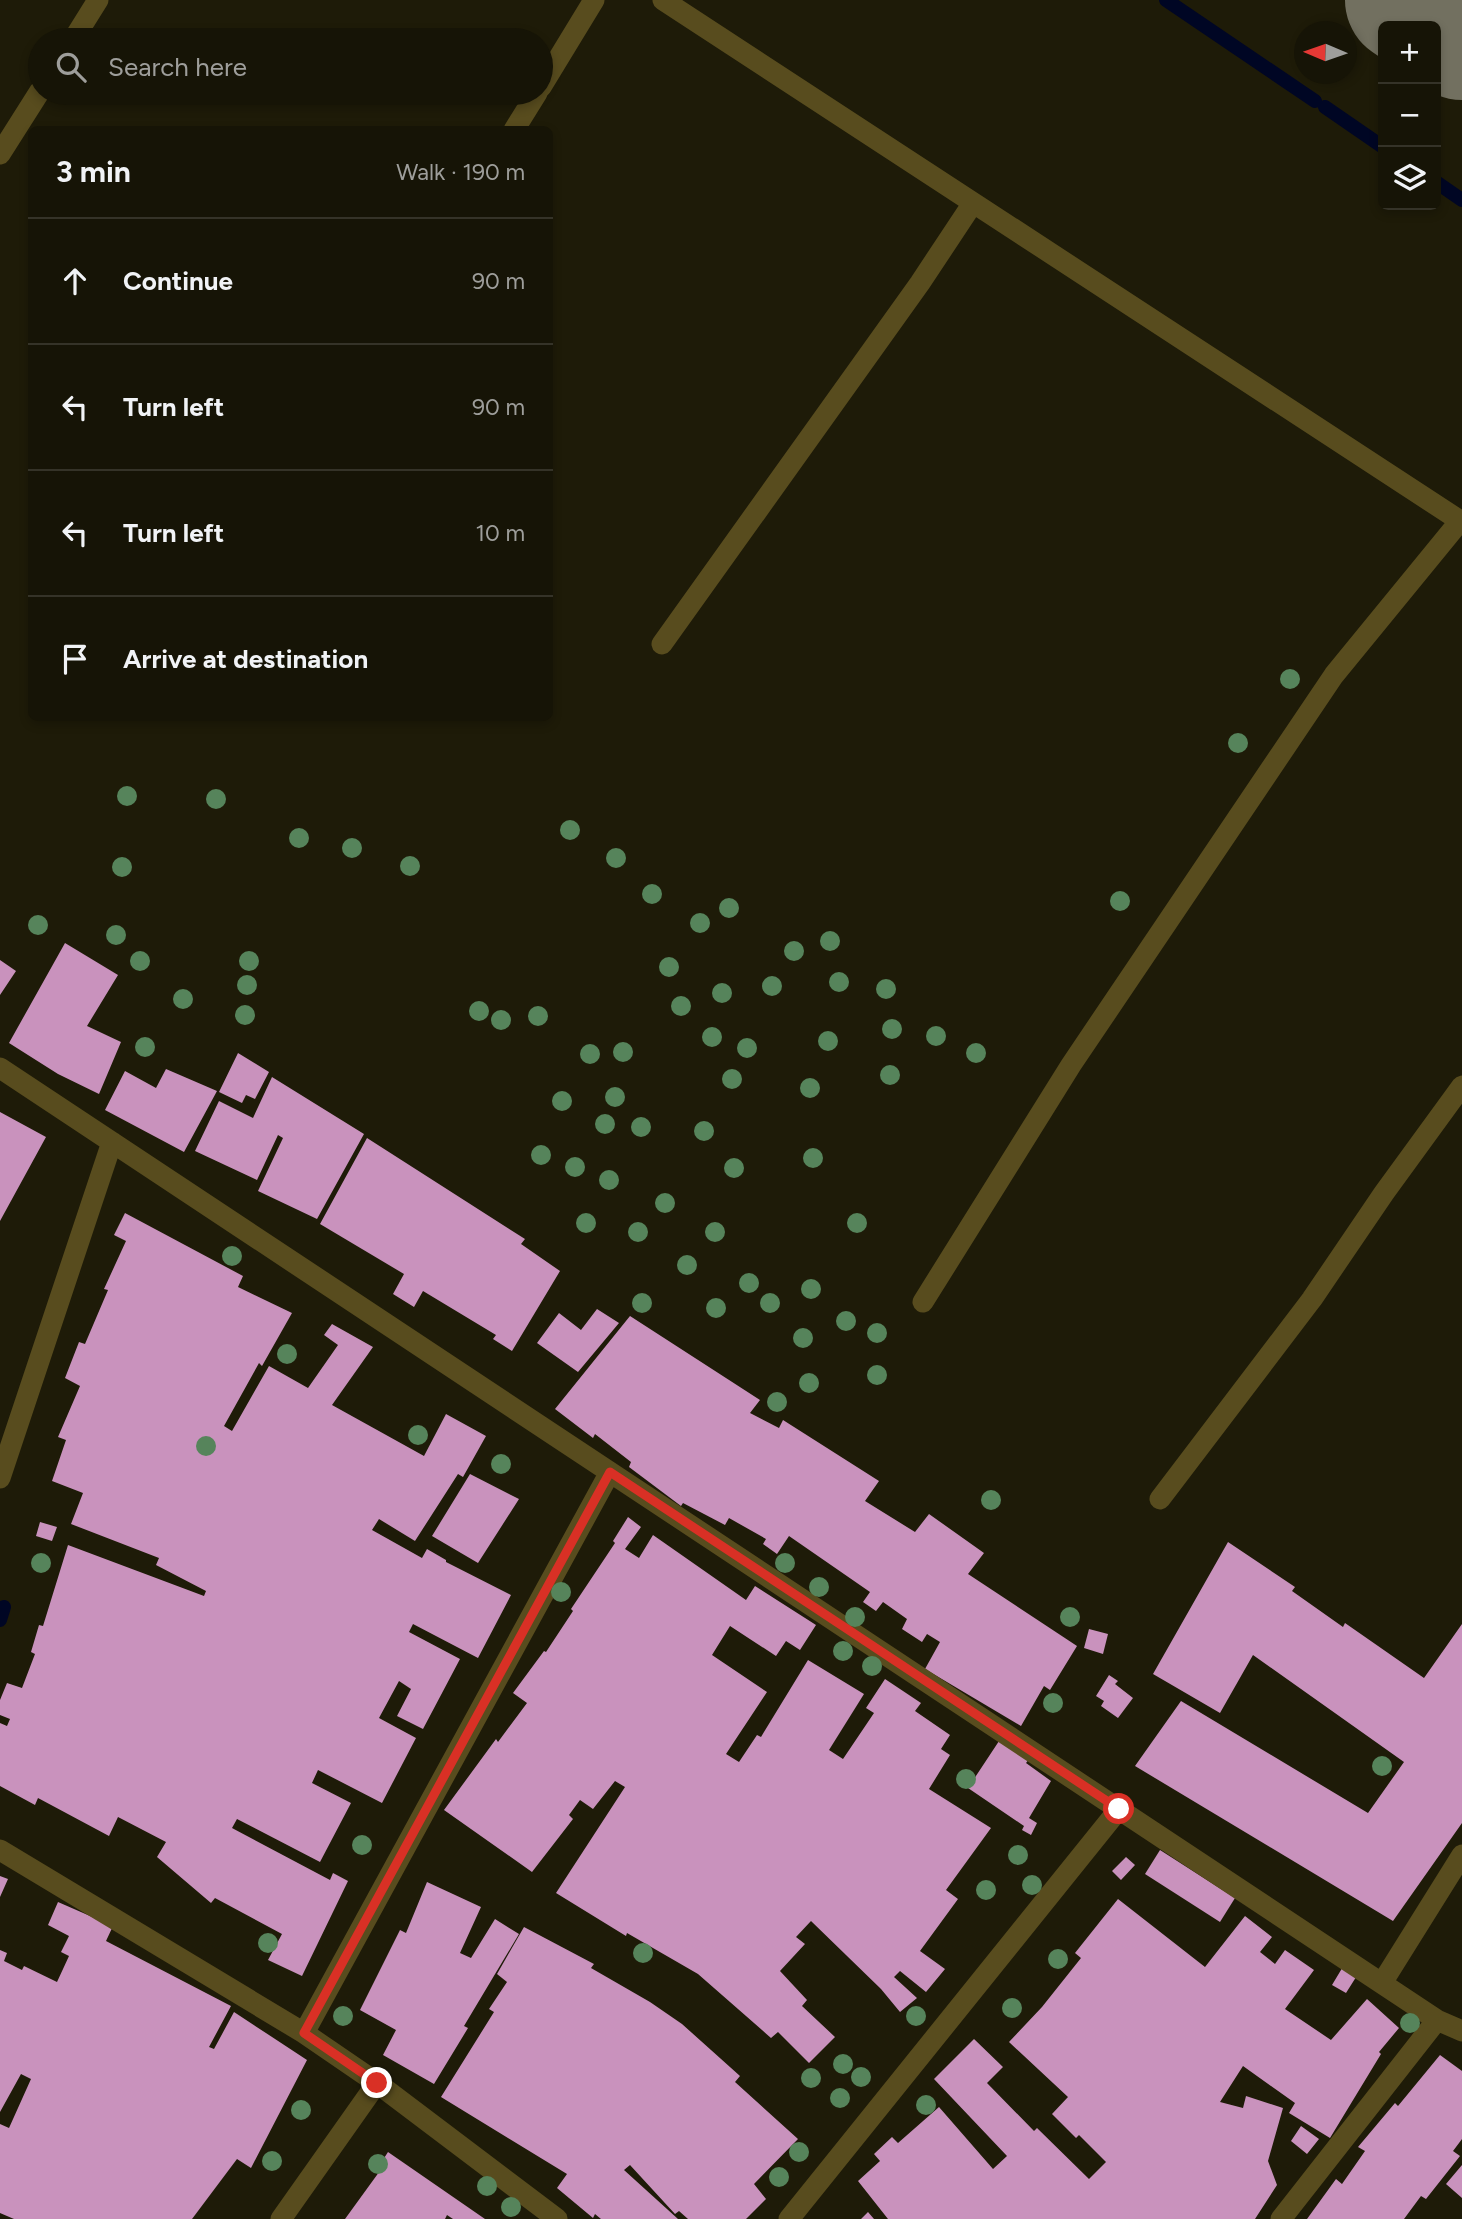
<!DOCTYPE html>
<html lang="en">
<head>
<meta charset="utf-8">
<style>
	body { margin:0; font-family:Figtree,sans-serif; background:#1f1d10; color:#f1f3f6 }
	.controls { position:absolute; right:21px; top:21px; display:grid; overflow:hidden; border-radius:10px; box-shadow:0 4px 10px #0003 }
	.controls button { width:63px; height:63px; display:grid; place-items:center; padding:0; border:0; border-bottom:2px solid #353328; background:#161406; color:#f1f3f6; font:35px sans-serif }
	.compass { position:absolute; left:1294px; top:21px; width:63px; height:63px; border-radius:50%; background:#161406; box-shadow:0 4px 10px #0003; rotate:272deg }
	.stop { position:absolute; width:21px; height:21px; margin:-16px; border:5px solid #d93025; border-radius:50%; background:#fff }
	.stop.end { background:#d93025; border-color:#fff; box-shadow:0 2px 7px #0008 }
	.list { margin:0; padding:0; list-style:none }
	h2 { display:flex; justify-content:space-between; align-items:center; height:91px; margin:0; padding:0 28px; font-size:30px }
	h2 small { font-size:23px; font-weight:400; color:#9e9e9b }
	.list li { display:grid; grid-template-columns:46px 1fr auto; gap:21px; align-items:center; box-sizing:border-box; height:126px; padding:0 28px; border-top:2px solid #353328 }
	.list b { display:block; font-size:26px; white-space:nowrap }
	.list em { font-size:23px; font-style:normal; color:#9e9e9b }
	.icon { flex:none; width:38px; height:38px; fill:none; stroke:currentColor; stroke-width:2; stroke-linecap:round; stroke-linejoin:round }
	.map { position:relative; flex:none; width:1462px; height:2219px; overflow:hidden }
	.search { position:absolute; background:#161406; box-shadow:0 4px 10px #0003; left:28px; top:28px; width:525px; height:77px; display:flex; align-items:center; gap:18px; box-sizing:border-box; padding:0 24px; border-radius:38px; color:#9e9e9b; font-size:26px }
	.panel { position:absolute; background:#161406; box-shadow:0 4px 10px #0003; left:28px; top:126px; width:525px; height:595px; border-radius:10px }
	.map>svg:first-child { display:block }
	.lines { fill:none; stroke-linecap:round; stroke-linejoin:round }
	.stream { stroke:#000624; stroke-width:14 }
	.taxiway { stroke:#727060; stroke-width:126 }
	.building { fill:#c992bd }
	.minor { stroke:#584c1e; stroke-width:21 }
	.tree { fill:#56845b }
	.route { stroke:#d93025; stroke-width:9 }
</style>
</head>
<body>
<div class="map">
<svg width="1462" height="2219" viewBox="0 0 1462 2219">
	<rect width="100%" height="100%" fill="#1e1b08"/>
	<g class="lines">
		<path class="stream" d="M1166 0 1315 101
			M1325 107 1383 147
			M1436 182 1462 200
			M0 1620 4 1607"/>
		<path class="taxiway" d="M1408 0 1462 37"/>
	</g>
	<path class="building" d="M65 943 118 975 87 1026 121 1042 99 1094 58 1074 9 1043Z
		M0 960 16 971 0 995Z
		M238 1053 269 1072 255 1099 246 1095 242 1103 219 1092Z
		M166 1069 217 1091 184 1152 105 1110 125 1071 156 1088Z
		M272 1077 364 1134 317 1219 258 1191 283 1138 278 1135 257 1180 195 1151 219 1101 253 1118Z
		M0 1112 46 1137 0 1221Z
		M367 1138 525 1239 521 1244 560 1271 512 1351 493 1339 496 1335 423 1291 414 1307 393 1294 404 1274 320 1224Z
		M125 1213 243 1276 238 1287 292 1313 262 1366 259 1363 224 1426 232 1431 269 1366 308 1388 338 1345 324 1335 332 1324 373 1347 332 1405 424 1456 446 1414 486 1436 463 1477 458 1474 415 1541 379 1519 372 1530 422 1558 427 1549 446 1560V1562L511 1595 478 1658 413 1624 409 1632 460 1659 423 1729 397 1716 411 1689 399 1681 379 1718 416 1738 382 1803 318 1770 312 1783 351 1803 320 1862 237 1819 232 1828 330 1880 333 1873 348 1881 302 1976 268 1960 282 1934 215 1898 211 1903 157 1857 166 1842 118 1817 109 1836 38 1798 35 1805 0 1786V1723L7 1726 10 1719 0 1715V1700L7 1683 22 1688 35 1654 31 1652 39 1625 43 1626 68 1545 204 1596 206 1591 156 1565 159 1558 71 1524 83 1493 52 1481 66 1440 58 1437 80 1386 65 1378 79 1342 85 1344 108 1290 104 1289 126 1241 114 1235Z
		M597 1309 619 1323 578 1372 537 1343 559 1313 581 1330Z
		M630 1316 760 1400 750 1413 779 1428 783 1420 879 1481 865 1501 915 1532 929 1514 984 1553 968 1574 1077 1646 1050 1690 1044 1686 1021 1726 925 1669 940 1642 927 1634 922 1642 902 1629 907 1619 883 1602 876 1611 863 1602 870 1592 789 1536 777 1554 763 1544 766 1539 729 1518 725 1525 683 1503 681 1506 629 1467 631 1462 595 1434 593 1438 555 1409Z
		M470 1474 519 1499 478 1563 432 1536Z
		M628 1517 641 1527 625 1549 639 1558 653 1535 746 1600 755 1586 816 1625 800 1650 786 1641 776 1656 730 1626 712 1655 767 1692 726 1754 739 1762 757 1735 761 1737 808 1660 864 1694 829 1750 843 1759 874 1713 866 1708 885 1679 921 1703 915 1711 950 1735 941 1749 950 1755 929 1789 991 1828 946 1890 958 1899 920 1951 945 1969 926 1992 900 1971 894 1977 917 1998 900 2012 881 1989 811 1921 796 1937 805 1944 780 1971 807 2000 802 2006 835 2037 809 2063 778 2032 771 2038 698 1974 627 1933 626 1936 556 1893 625 1787 615 1781 593 1809 580 1800 569 1815 573 1819 532 1872 444 1810 496 1739 498 1742 527 1703 513 1693 544 1651 546 1652 573 1611 571 1609 615 1543 613 1541Z
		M40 1522 57 1527 52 1541 36 1536Z
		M1228 1542 1295 1587 1292 1591 1343 1627 1345 1623 1424 1678 1462 1624V1823L1393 1921 1135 1766 1181 1701 1368 1813 1404 1762 1253 1655 1220 1713 1153 1674Z
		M1089 1629 1108 1634 1103 1654 1084 1648Z
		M1109 1675 1118 1681 1115 1684 1133 1698 1118 1718 1101 1706 1104 1701 1096 1696Z
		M1003 1735 1033 1754 1026 1763 1051 1781 1029 1818 1037 1823 1031 1835 1022 1830 1024 1826 968 1788Z
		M1160 1850 1235 1898 1220 1922 1145 1874Z
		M1126 1857 1135 1865 1121 1880 1112 1871Z
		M0 1876 8 1879 0 1897Z
		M427 1882 481 1907 460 1953 471 1958 495 1919 519 1934 464 2026 468 2028 434 2084 383 2055 396 2030 360 2010 400 1930 406 1933Z
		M1118 1899 1205 1967 1245 1916 1272 1937 1260 1952 1275 1964 1285 1950 1314 1970 1285 2009 1331 2040 1367 1999 1399 2028 1379 2052 1381 2054 1330 2138 1289 2113 1295 2103 1243 2066 1220 2102 1243 2108 1246 2096 1283 2108 1268 2161 1277 2185 1255 2219H888L858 2181 880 2161 874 2154 892 2137 898 2143 939 2107 993 2169 1007 2156 934 2079 974 2039 1003 2067 987 2083 1034 2131 1037 2128 1089 2179 1106 2162 1079 2135 1076 2138 1052 2114 1068 2097 1009 2042 1042 2007 1081 1958 1075 1953Z
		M58 1902 113 1926 106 1941 231 2006 209 2047 214 2049 234 2012 307 2060 251 2168 237 2159 192 2219H14L0 2213V2124L9 2128 31 2079 21 2074 0 2112V1950L7 1953 4 1961 22 1970 24 1966 57 1982 69 1956 61 1952 69 1936 48 1925Z
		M524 1927 594 1964 591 1968 650 2002 682 2024 740 2076 735 2082 798 2139 754 2184 766 2199 746 2219H688L679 2211 675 2214 630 2165 624 2170 678 2219H601L595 2214 593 2218 557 2188 567 2174 441 2097 494 2012 489 2009 507 1982 497 1974Z
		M1344 1965 1358 1974 1346 1993 1332 1985Z
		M1440 2055 1462 2071V2139L1453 2151 1460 2156 1426 2199 1421 2196 1404 2219H1307L1336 2179 1342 2184 1365 2151 1358 2147 1395 2103 1398 2106Z
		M1301 2126 1319 2139 1307 2154 1291 2141Z
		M388 2152 485 2219H453L447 2215 445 2219H345L382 2168 379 2166Z
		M1462 2165V2198L1446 2184Z
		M868 2212 874 2219H861Z"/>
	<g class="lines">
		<path class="minor" d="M663 0 1462 522
			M73 40 98 0
			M541 87 594 0
			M514 130 537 93
			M0 154 40 91
			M662 644 920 283 973 203
			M0 1068 1437 2020 1462 2031
			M923 1302 1071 1065 1334 675 1460 521
			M0 1478 112 1142
			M1160 1499 1312 1299 1384 1193 1462 1086
			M0 1850 304 2033 377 2083 557 2219
			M1382 1983 1462 1855
			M304 2033 610 1472
			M281 2219 377 2083
			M789 2219 1119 1809
			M1281 2219 1437 2020"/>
	</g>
	<g class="tree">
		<circle cx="1290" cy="679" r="10"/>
		<circle cx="1238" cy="743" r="10"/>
		<circle cx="127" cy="796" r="10"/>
		<circle cx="216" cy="799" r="10"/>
		<circle cx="570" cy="830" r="10"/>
		<circle cx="299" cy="838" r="10"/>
		<circle cx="352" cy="848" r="10"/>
		<circle cx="616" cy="858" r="10"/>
		<circle cx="410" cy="866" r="10"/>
		<circle cx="122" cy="867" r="10"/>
		<circle cx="652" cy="894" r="10"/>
		<circle cx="1120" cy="901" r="10"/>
		<circle cx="729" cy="908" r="10"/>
		<circle cx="700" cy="923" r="10"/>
		<circle cx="38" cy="925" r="10"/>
		<circle cx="116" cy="935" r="10"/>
		<circle cx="830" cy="941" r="10"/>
		<circle cx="794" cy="951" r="10"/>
		<circle cx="140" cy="961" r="10"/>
		<circle cx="249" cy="961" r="10"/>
		<circle cx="669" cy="967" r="10"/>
		<circle cx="839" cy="982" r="10"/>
		<circle cx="247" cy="985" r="10"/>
		<circle cx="772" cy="986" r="10"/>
		<circle cx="886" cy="989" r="10"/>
		<circle cx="722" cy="993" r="10"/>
		<circle cx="183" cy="999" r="10"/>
		<circle cx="681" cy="1006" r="10"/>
		<circle cx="479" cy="1011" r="10"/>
		<circle cx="245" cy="1015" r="10"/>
		<circle cx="538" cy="1016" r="10"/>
		<circle cx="501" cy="1020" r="10"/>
		<circle cx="892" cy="1029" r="10"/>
		<circle cx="936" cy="1036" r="10"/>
		<circle cx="712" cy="1037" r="10"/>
		<circle cx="828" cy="1041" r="10"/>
		<circle cx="145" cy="1047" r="10"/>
		<circle cx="747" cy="1048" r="10"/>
		<circle cx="623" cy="1052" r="10"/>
		<circle cx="976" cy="1053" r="10"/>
		<circle cx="590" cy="1054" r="10"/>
		<circle cx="890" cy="1075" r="10"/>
		<circle cx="732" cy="1079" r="10"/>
		<circle cx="810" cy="1088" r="10"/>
		<circle cx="615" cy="1097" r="10"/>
		<circle cx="562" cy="1101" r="10"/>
		<circle cx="605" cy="1124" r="10"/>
		<circle cx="641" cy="1127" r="10"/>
		<circle cx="704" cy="1131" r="10"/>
		<circle cx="541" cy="1155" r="10"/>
		<circle cx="813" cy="1158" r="10"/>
		<circle cx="575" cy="1167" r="10"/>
		<circle cx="734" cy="1168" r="10"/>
		<circle cx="609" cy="1180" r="10"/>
		<circle cx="665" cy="1203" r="10"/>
		<circle cx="586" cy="1223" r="10"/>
		<circle cx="857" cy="1223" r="10"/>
		<circle cx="638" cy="1232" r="10"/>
		<circle cx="715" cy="1232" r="10"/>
		<circle cx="232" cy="1256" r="10"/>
		<circle cx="687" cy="1265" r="10"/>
		<circle cx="749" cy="1283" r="10"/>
		<circle cx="811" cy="1289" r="10"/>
		<circle cx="642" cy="1303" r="10"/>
		<circle cx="770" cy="1303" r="10"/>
		<circle cx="716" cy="1308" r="10"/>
		<circle cx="846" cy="1321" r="10"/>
		<circle cx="877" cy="1333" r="10"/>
		<circle cx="803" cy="1338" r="10"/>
		<circle cx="287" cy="1354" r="10"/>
		<circle cx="877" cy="1375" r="10"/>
		<circle cx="809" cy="1383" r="10"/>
		<circle cx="777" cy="1402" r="10"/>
		<circle cx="418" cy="1435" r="10"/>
		<circle cx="206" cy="1446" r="10"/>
		<circle cx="501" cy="1464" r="10"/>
		<circle cx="991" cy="1500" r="10"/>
		<circle cx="41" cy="1563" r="10"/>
		<circle cx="785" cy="1563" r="10"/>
		<circle cx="819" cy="1587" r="10"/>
		<circle cx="561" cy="1592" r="10"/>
		<circle cx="855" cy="1617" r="10"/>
		<circle cx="1070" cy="1617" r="10"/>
		<circle cx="843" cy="1651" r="10"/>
		<circle cx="872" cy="1666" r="10"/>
		<circle cx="1053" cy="1703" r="10"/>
		<circle cx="1382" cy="1766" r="10"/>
		<circle cx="966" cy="1779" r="10"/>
		<circle cx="362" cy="1845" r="10"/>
		<circle cx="1018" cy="1855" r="10"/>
		<circle cx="1032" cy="1885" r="10"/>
		<circle cx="986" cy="1890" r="10"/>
		<circle cx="268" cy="1943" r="10"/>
		<circle cx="643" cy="1953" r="10"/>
		<circle cx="1058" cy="1959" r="10"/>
		<circle cx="1012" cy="2008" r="10"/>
		<circle cx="343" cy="2016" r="10"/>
		<circle cx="916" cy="2016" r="10"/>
		<circle cx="1410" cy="2023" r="10"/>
		<circle cx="843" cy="2064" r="10"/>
		<circle cx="861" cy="2077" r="10"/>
		<circle cx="811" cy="2078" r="10"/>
		<circle cx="840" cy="2098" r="10"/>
		<circle cx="926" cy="2105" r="10"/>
		<circle cx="301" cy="2110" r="10"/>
		<circle cx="799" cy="2152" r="10"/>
		<circle cx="272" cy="2161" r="10"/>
		<circle cx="378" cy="2164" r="10"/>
		<circle cx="779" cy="2177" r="10"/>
		<circle cx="487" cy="2186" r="10"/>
		<circle cx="511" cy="2207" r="10"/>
	</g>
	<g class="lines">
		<path class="route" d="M377 2083 304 2033 610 1472 1119 1809"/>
	</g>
</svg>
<div class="controls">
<button>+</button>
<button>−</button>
<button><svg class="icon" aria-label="layers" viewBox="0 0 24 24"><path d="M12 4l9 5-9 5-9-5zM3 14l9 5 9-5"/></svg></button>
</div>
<svg class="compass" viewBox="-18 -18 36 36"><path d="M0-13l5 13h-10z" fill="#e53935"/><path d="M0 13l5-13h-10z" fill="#9e9e9b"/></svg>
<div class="stop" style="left:1119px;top:1809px"></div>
<div class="stop end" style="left:377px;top:2083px"></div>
<div class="search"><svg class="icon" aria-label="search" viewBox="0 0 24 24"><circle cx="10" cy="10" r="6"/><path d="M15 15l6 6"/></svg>Search here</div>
<section class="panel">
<h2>3 min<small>Walk · 190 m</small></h2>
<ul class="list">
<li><svg class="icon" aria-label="ahead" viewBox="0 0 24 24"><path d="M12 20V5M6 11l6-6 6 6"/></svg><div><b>Continue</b></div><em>90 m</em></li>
<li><svg class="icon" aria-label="left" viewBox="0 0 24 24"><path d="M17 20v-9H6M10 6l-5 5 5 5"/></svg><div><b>Turn left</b></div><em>90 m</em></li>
<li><svg class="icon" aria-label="left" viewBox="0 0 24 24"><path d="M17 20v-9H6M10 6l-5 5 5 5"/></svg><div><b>Turn left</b></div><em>10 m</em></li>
<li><svg class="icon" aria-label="arrive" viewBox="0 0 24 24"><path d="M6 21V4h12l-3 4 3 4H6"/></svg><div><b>Arrive at destination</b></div></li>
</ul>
</section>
</div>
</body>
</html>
